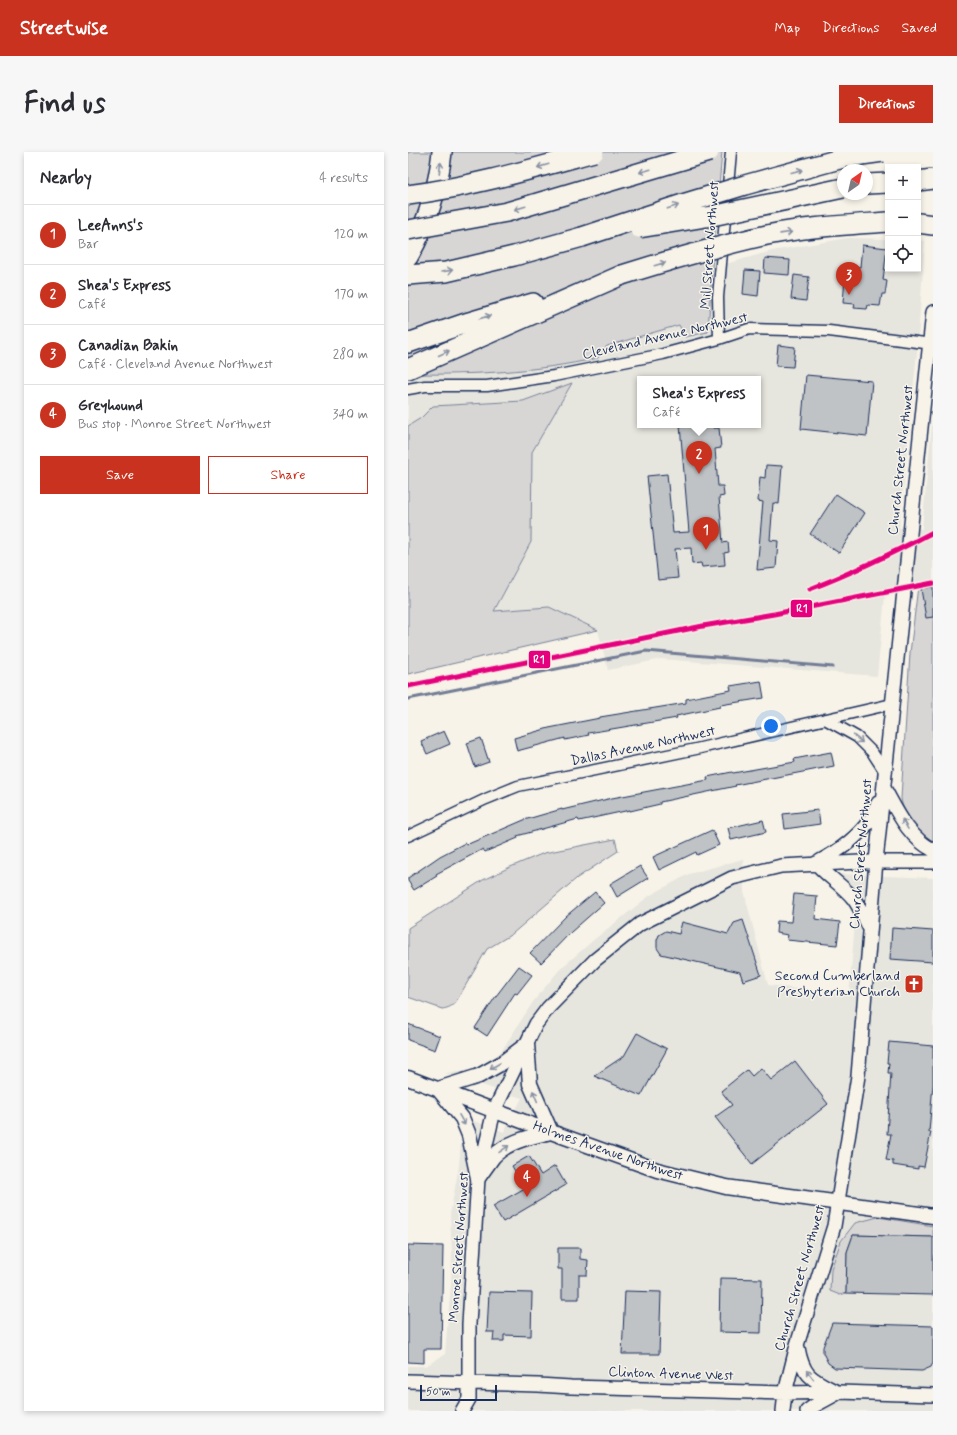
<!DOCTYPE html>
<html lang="en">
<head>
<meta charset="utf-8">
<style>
	body { margin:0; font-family:Mynerve,sans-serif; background:#f7f7f7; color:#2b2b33 }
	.controls { position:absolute; right:12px; top:12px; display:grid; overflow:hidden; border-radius:0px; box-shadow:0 2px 6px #0003 }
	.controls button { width:36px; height:36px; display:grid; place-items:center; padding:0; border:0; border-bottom:1px solid #e1e1e2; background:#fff; color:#2b2b33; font:20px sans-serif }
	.compass { position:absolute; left:429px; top:12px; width:36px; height:36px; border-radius:50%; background:#fff; box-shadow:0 2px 6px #0003; rotate:34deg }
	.scale { position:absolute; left:12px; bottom:10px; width:77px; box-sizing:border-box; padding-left:4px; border:2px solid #1b2f5e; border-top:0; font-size:11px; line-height:14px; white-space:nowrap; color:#1b2f5e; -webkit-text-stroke:3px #f7f3e8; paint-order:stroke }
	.you { position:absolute; left:363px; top:574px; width:14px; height:14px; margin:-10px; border:3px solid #fff; border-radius:50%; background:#1a73e8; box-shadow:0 0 0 6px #1a73e833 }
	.badge { display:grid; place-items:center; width:26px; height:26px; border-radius:50%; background:#c8321e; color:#fff; font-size:13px; font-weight:700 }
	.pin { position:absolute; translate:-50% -33px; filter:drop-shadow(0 1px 2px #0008) }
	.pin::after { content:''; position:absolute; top:21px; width:14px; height:12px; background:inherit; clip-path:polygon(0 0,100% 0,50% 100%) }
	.popup { position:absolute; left:229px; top:224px; width:124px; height:52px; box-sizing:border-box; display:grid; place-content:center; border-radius:0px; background:#fff; filter:drop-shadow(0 1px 3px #0005); font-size:13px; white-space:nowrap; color:#7c7c81 }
	.popup b { font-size:15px; color:#2b2b33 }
	.popup::after { content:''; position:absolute; left:50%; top:100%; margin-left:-8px; border:8px solid transparent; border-top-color:#fff }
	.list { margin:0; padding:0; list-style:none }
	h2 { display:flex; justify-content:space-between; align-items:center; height:52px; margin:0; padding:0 16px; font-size:17px }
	h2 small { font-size:13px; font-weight:400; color:#7c7c81 }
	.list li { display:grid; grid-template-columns:26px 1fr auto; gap:12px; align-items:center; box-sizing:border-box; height:60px; padding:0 16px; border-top:1px solid #e1e1e2 }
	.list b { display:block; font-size:15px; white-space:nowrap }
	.list p { margin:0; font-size:13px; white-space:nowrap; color:#7c7c81 }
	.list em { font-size:13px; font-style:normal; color:#7c7c81 }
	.actions { display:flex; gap:8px; padding:12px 16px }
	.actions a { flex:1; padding:9px 0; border:1px solid #c8321e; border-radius:0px; text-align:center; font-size:14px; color:#c8321e }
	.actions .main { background:#c8321e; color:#fff }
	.icon { flex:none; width:22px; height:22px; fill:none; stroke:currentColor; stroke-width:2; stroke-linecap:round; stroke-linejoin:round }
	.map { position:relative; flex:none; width:525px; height:1259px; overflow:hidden; border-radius:0px }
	header { display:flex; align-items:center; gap:24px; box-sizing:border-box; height:56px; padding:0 20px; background:#c8321e; color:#fff }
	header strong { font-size:19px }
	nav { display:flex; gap:22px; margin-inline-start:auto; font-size:14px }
	.intro { display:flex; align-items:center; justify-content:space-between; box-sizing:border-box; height:96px; padding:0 24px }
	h1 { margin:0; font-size:28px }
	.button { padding:10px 18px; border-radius:0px; background:#c8321e; color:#fff; font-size:14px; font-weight:700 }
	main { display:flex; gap:24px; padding:0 24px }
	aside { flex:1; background:#fff; border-radius:0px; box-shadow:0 2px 6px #0003 }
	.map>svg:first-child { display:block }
	.built { fill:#e6e5de; fill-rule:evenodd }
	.green { fill:#d7d6d4; stroke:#798299 }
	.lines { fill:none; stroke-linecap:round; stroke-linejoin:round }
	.stream { stroke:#727c95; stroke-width:3 }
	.building { fill:#c0c3c5; stroke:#1b2f5e }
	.minor-casing { stroke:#1b2f5e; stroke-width:13 }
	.tertiary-casing { stroke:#1b2f5e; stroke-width:16 }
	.secondary-casing { stroke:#1b2f5e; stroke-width:17 }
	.motorway-casing { stroke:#1b2f5e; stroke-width:22 }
	.minor { stroke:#f7f3e8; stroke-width:10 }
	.tertiary { stroke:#f7f3e8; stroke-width:13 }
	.secondary { stroke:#f7f3e8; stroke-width:14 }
	.motorway { stroke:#f7f3e8; stroke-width:19 }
	.motorway-bridge-casing { stroke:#1b2f5e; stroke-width:22; stroke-linecap:butt }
	.motorway-bridge { stroke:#f7f3e8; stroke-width:19 }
	.rail-1-casing { stroke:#f7f3e8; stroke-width:8 }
	.rail-1 { stroke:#e5007d; stroke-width:5 }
	.oneway { stroke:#8991a3 }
	.labels { text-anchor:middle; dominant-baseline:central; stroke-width:3; stroke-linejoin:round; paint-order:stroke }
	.street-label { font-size:14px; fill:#1b2f5e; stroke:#f7f3e8 }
	.poi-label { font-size:14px; fill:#1b2f5e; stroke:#f7f3e8; text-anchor:end }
	.line-badge { stroke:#f7f3e8; stroke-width:1.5 }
	.badge-label { font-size:11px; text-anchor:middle; font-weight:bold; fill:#fff }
</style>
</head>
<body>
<header>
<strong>Streetwise</strong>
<nav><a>Map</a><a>Directions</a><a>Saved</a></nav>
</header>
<div class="intro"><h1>Find us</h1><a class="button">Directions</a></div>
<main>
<aside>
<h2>Nearby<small>4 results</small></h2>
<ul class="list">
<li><span class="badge">1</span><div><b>LeeAnns's</b><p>Bar</p></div><em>120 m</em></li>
<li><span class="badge">2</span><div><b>Shea's Express</b><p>Café</p></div><em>170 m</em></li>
<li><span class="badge">3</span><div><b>Canadian Bakin</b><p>Café · Cleveland Avenue Northwest</p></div><em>280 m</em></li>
<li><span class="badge">4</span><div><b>Greyhound</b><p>Bus stop · Monroe Street Northwest</p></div><em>340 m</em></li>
</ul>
<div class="actions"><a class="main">Save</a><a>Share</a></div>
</aside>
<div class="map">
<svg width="525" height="1259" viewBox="0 0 525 1259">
	<rect width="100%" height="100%" fill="#f7f3e8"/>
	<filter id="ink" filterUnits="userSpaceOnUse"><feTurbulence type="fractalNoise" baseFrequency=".025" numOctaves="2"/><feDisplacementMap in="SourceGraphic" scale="8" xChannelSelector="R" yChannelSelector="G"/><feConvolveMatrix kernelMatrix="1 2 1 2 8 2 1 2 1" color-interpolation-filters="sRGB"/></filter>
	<g filter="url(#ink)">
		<path class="built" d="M440 86 480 87V117H510V88L517 89 509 200 491 376 514 377 525 262V431L510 434 477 444 469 524 253 507 200 518 190 478 141 455 86 460 123 390 124 300 164 231 115 249 25 254 13 266 0 274V222L52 223 190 206 199 194 271 173 277 185 300 180 304 116 364 99ZM232 227H350V273H232Z
			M335 707 336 740 360 833 441 844 447 770 439 745 424 732 404 721 525 726V1259H0V1214H18L37 1202 43 1132 44 1101 42 1063 51 1014 55 965 96 980 114 946 37 921 67 919 91 903 125 850 152 817 188 786 241 744 281 722Z"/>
		<path class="green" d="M0 0H314L304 116 300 180 277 185 271 173 199 194 190 206C128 220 64 223 0 222Z
			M164 231 124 300 123 390 86 459 141 455 190 478 0 522V274L13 266 25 254 115 249Z
			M525 431V689C509 682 495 663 493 646L502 501 510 434Z
			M207 687 210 699 169 726 104 782 79 797 49 848C45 854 41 856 34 857L0 845V776L75 728 100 716 136 701Z
			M470 1065 525 1074V1085L445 1083 439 1100 438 1141 432 1143 422 1139 423 1117 433 1089 447 1071Z"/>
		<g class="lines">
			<path class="stream" d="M0 547 238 499 425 515"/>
		</g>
		<path class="building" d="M454 93 479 96 475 128 479 129 477 142H474L472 154 460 153 459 157 446 156 447 152 435 151 438 113 452 115Z
			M357 106 382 108 381 123 356 121Z
			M337 118 352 119 350 144 335 142Z
			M386 123 401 125 398 149 383 147Z
			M370 193 387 195 385 215 368 214Z
			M398 223 464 229 459 284 393 277Z
			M272 273H305V276H311L313 296 307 297 310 334H315L316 344 311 345 315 391 320 390 321 400 316 401 317 413 294 415 293 411 284 412 283 396 267 397 270 426 250 428 239 324 259 322 265 381 281 380Z
			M358 313 374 314 371 352 365 351 362 388 370 389 368 416 349 418 355 350 350 349 352 325 357 326Z
			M428 342 457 361 431 401 402 382Z
			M525 435V465L518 466 513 437Z
			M353 529 356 546 312 553V555L268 564 269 566 180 581 181 583 157 588V586L109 599 106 586 141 576 192 566V565L278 551V547L323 538 322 534Z
			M36 579 42 592 19 602 13 589Z
			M73 586 81 610 67 615 59 591Z
			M423 600 426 614 327 633 328 634 252 650V652L222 659V658L171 669 170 667 109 684 110 686 77 700 75 697 28 722 29 724 6 738 0 729V726L32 704 57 691 58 693 116 668 154 657V658L204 646 300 628 299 625 324 620 325 621 387 610 386 607Z
			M410 658 412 672 377 677 375 662Z
			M355 668 358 680 323 688 320 676Z
			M304 678 311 693 289 703 288 700 251 718 245 705Z
			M232 714 240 726 209 745 202 732Z
			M187 740 196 751 163 780 133 811 122 801 158 764Z
			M386 742 409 744 407 767 432 770 429 793 379 788 380 783 368 781 369 769 383 770Z
			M335 768 353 823 335 829 332 820 253 802 249 796V788L251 783 258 779 271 782 274 770 320 782 326 771Z
			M484 776 525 779V810L482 807Z
			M111 814 124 823 109 842 107 841 79 884 67 876 88 844Z
			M0 872 32 884 27 898 0 888Z
			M229 881 259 897 233 944 186 924 216 904Z
			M481 890 525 894V932L521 980H523L516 1015 510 1014V1017L485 1013V1009L478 1008 483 982H479L483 921H480L481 911H479Z
			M387 909 420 952 344 1012 307 965 324 953 313 939 339 918 344 924 353 916 363 928Z
			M121 1004 133 1023 147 1014 158 1033 95 1070 85 1054 117 1036 104 1014Z
			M445 1083 525 1085V1143L438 1141 439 1100Z
			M0 1093 35 1094 33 1197H16V1211L0 1210Z
			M150 1096H172V1107L180 1108 179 1123H171V1147H154V1117H150Z
			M312 1126 354 1127 353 1181 311 1180Z
			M217 1139 253 1140 251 1202H214Z
			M81 1140 124 1141 123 1184 96 1183V1189H85L86 1180H79Z
			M424 1171 525 1174V1211L523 1215 514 1219 427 1216 420 1211 415 1201V1195Z"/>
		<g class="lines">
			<defs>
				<path id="minor" d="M311 187 310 145 323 0
					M0 237 17 234H79L146 224 255 202 311 187 341 177 421 179 525 192
					M417 567 449 585 464 600 477 620
					M0 684 78 647 110 634 288 597 484 552"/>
				<path id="tertiary" d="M476 636C489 659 500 685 525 698
					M412 709C431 699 449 686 462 668 466 663 467 656 470 651
					M408 711C419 724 434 733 445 746 452 755 457 767 462 777
					M390 1196C395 1224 403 1227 427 1239
					M0 1229 130 1233 163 1235 377 1241 431 1240 525 1243
					M54 1259 61 1247V1172L70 1026 86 959 128 872 140 856 187 808 232 772 324 726 373 714 452 710H525
					M375 1259 377 1241 389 1193 426 1074 450 924 468 709 525 160
					M399 1259 406 1254 428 1242"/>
				<path id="secondary" d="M119 892 122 932 143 980
					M0 926 143 980 249 1018 318 1035 525 1064
					M30 937 71 924 94 911 119 892
					M31 938 54 966 61 983 70 1026
					M70 1026C75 1019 80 1012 85 1005 100 989 122 985 143 980"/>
				<path id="motorway" d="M510 29 525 27
					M459 32 480 31
					M510 71 525 73
					M0 105C19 72 30 38 34 0
					M0 123 38 120 106 104 174 85
					M0 191 61 170 125 151
					M0 217 214 123"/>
			</defs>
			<use href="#minor" class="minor-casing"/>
			<use href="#tertiary" class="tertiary-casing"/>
			<use href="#secondary" class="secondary-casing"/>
			<use href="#motorway" class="motorway-casing"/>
			<use href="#minor" class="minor"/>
			<use href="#tertiary" class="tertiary"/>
			<use href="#secondary" class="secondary"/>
			<use href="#motorway" class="motorway"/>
			<defs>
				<path id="motorway-bridge" d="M0 43C63 35 124 17 186 0
					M231 76 304 64 435 36
					M0 78 99 60 301 0
					M174 85 278 51 337 33 439 5 475 0
					M214 123C262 108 310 94 359 83 398 75 440 73 480 70"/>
			</defs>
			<use href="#motorway-bridge" class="motorway-bridge-casing"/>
			<use href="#motorway-bridge" class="motorway-bridge"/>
			<defs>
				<path id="rail-1" d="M402 437C444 421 485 401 525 380
					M0 534 295 474 366 462 525 431"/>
			</defs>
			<use href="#rail-1" class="rail-1-casing"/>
			<use href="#rail-1" class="rail-1"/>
		</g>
		<defs><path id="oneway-shaft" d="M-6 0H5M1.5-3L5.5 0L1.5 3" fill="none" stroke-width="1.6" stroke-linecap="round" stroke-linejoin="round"/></defs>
		<g class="oneway">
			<use href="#oneway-shaft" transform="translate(135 14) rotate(164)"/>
			<use href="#oneway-shaft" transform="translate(32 16) rotate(-82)"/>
			<use href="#oneway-shaft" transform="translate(237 19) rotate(164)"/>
			<use href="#oneway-shaft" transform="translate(389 19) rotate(-15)"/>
			<use href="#oneway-shaft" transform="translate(265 55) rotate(-18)"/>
			<use href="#oneway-shaft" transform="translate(112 56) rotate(164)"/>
			<use href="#oneway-shaft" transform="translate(378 81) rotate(-8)"/>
			<use href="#oneway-shaft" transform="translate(252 112) rotate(-16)"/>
			<use href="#oneway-shaft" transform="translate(39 119) rotate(-10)"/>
			<use href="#oneway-shaft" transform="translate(77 165) rotate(-16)"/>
			<use href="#oneway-shaft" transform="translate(36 201) rotate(-24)"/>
			<use href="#oneway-shaft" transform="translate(450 587) rotate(40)"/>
			<use href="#oneway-shaft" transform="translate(497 672) rotate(-120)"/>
			<use href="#oneway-shaft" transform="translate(87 914) rotate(150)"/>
			<use href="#oneway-shaft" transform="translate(127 944) rotate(-113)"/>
			<use href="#oneway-shaft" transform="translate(54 968) rotate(60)"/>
			<use href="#oneway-shaft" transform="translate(96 997) rotate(-35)"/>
			<use href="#oneway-shaft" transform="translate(402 1223) rotate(-128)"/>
		</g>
	</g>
	<defs>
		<symbol id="church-square" viewBox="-11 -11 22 22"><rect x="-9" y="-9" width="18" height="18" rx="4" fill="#c8321e" stroke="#f7f3e8"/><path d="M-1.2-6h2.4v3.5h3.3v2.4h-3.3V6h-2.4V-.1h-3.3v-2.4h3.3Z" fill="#fff"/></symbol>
	</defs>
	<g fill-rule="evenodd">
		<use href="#church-square" x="495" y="821" width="22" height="22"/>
	</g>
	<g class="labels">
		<g class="street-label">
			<text transform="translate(302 93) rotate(-86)">Mill Street Northwest</text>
			<text transform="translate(257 184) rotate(-13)">Cleveland Avenue Northwest</text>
			<text transform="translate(493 308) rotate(-84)">Church Street Northwest</text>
			<text transform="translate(235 594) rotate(-12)">Dallas Avenue Northwest</text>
			<text transform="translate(453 702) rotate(-85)">Church Street Northwest</text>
			<text transform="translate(200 999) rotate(19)">Holmes Avenue Northwest</text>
			<text transform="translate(51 1095) rotate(-86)">Monroe Street Northwest</text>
			<text transform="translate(392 1126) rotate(-74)">Church Street Northwest</text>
			<text transform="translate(263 1222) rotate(2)">Clinton Avenue West</text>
		</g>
		<g class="poi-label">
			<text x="492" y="824">Second Cumberland<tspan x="492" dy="16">Presbyterian Church</tspan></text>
		</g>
	</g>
	<g class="line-badge">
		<rect x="382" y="447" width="23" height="19" rx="4" fill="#e5007d"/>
		<rect x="120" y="498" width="23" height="19" rx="4" fill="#e5007d"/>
	</g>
	<g class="badge-label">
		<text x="394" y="460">R1</text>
		<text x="131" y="511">R1</text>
	</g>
</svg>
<div class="controls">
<button>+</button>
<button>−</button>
<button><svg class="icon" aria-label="locate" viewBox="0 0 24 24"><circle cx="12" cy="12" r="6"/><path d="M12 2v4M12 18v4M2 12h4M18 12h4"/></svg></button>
</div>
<svg class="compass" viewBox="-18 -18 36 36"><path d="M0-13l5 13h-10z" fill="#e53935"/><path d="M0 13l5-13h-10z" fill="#7c7c81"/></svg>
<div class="scale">50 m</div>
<div class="you"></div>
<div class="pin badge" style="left:298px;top:398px">1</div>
<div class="pin badge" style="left:291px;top:322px">2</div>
<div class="popup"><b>Shea's Express</b>Café</div>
<div class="pin badge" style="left:441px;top:143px">3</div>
<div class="pin badge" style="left:119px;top:1045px">4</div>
</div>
</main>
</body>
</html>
